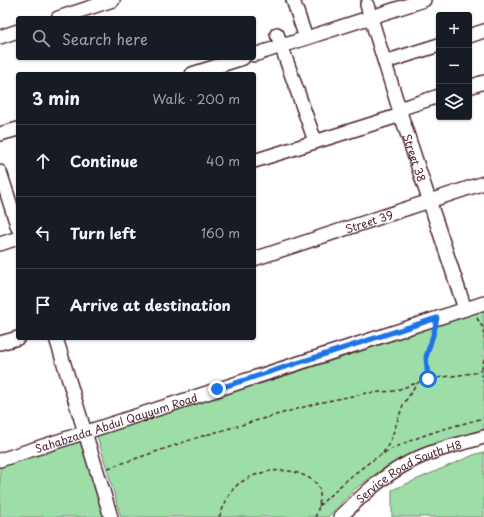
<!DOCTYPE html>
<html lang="en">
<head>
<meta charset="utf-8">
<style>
	body { margin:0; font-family:"Playpen Sans",sans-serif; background:#20242c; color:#f1f3f6 }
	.controls { position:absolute; right:12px; top:12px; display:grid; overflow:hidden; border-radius:4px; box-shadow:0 1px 3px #0004 }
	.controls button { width:36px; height:36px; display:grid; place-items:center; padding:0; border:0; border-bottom:1px solid #363941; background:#171b24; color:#f1f3f6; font:20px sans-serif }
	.stop { position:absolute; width:12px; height:12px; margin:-9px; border:3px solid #1a73e8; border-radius:50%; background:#fff }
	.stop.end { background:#1a73e8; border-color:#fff; box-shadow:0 1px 4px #0008 }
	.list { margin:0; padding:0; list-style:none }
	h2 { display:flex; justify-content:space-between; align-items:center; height:52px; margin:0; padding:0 16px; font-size:17px }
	h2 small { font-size:13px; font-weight:400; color:#9ea1a6 }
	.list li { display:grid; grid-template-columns:26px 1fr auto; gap:12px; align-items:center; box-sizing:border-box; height:72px; padding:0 16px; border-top:1px solid #363941 }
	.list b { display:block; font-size:15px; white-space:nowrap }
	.list em { font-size:13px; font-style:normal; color:#9ea1a6 }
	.icon { flex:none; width:22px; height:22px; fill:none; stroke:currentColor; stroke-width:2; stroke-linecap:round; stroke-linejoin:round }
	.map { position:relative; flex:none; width:484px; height:517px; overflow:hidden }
	.search { position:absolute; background:#171b24; box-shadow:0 1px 3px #0004; left:16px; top:16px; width:240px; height:44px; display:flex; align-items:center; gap:10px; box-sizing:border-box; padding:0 14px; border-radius:4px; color:#9ea1a6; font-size:15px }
	.panel { position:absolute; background:#171b24; box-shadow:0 1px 3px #0004; left:16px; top:72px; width:240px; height:268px; border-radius:4px }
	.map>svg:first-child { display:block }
	.green { fill:#9ddea8; stroke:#747e6a }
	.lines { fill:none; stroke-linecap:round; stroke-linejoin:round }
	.minor-casing { stroke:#4a1f2b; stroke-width:16 }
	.path { stroke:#4a1f2b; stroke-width:1.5; stroke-dasharray:4 3; stroke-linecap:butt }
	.minor { stroke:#fff; stroke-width:13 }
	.route { stroke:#1a73e8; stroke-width:5 }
	.labels { text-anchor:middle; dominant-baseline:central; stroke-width:4; stroke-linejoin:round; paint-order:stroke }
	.street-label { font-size:11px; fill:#4a1f2b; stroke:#fff }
</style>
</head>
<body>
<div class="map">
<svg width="484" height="517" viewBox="0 0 484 517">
	<rect width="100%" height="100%" fill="#fff"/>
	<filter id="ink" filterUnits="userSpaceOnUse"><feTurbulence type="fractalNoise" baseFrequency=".025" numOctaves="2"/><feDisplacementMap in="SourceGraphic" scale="8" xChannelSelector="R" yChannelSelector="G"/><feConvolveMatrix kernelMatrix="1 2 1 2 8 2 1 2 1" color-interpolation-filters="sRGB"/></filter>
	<g filter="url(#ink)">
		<path class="green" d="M484 310V434L407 458 383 469 355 489 328 517H121L97 436 356 353Z
			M85 431 111 517H0V460Z
			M484 452V517H392V490L476 454Z"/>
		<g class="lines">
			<defs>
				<g id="minor">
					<path d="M293 0 306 38"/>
					<path id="s1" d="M367 5 401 115 465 309"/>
					<path d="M58 18 113 0"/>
					<path d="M277 34 315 141"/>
					<path d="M469 36 484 31"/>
					<path d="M0 37 18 31"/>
					<path d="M254 55 424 0"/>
					<path d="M385 62 439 45"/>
					<path d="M192 74 243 58"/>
					<path d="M469 87 484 82"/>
					<path d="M399 109 439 96"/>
					<path d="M0 134 18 129"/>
					<path d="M254 161 401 115"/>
					<path d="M0 172 18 228"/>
					<path d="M0 244 18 238"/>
					<path id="s2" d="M254 259 484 183"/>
					<path d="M56 338 111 517"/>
					<path d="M0 343 18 338"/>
					<path id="s3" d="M0 460 484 303"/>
					<path id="s4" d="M340 517C361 497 382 476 408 463 429 451 460 444 484 437"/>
				</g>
			</defs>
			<use href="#minor" class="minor-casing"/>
			<path class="path" d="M477 318 483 328 484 338
				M484 359 481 371 484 384
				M428 378 426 357 434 332
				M383 453 390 442 403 405 417 383
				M108 468 199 437 318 403 367 393 394 391 428 379 474 373 484 369
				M319 506C340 485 368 460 394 448 422 434 454 426 484 418
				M219 517C224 507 227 495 235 487 253 471 283 465 305 476 316 481 321 486 320 499 319 506 318 511 315 517"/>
			<use href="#minor" class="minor"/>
		</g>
	</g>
	<g class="lines" filter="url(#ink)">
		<path class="route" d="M217 389 437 318 434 332 426 357 428 379"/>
	</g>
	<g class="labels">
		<g class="street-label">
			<text stroke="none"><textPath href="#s1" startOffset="160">Street 38</textPath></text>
			<text stroke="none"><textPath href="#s2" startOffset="121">Street 39</textPath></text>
			<text stroke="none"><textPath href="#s3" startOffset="122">Sahabzada Abdul Qayyum Road</textPath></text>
			<text stroke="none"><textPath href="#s4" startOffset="84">Service Road South H8</textPath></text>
		</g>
	</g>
</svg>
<div class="controls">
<button>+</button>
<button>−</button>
<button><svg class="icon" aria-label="layers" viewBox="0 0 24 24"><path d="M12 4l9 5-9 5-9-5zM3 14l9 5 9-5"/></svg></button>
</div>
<div class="stop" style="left:428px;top:379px"></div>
<div class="stop end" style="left:217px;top:389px"></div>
<div class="search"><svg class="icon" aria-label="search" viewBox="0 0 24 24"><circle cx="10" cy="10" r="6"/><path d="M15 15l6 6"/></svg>Search here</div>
<section class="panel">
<h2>3 min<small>Walk · 200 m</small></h2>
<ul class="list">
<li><svg class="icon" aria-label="ahead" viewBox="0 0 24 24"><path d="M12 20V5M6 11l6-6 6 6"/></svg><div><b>Continue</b></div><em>40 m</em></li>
<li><svg class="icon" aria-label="left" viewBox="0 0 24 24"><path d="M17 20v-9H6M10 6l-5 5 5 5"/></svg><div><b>Turn left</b></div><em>160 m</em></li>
<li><svg class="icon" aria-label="arrive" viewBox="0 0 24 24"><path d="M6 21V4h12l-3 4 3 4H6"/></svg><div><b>Arrive at destination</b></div></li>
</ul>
</section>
</div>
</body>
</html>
